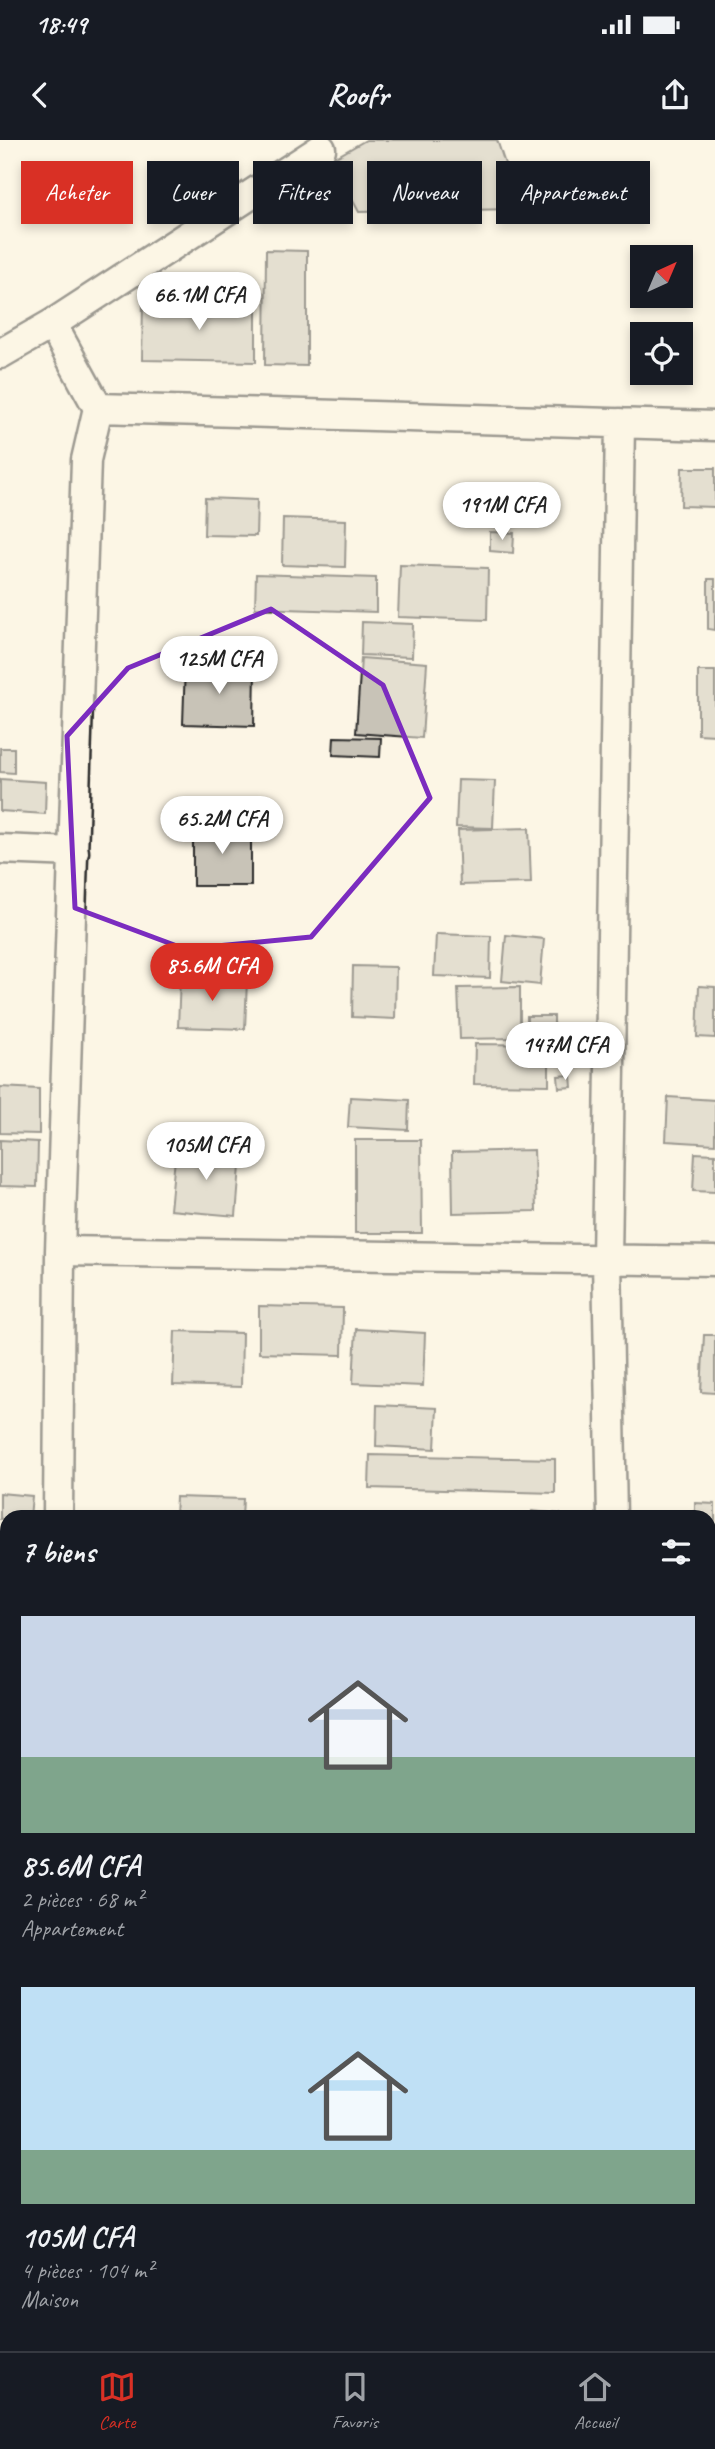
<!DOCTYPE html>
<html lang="fr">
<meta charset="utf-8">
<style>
:root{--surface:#171b24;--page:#242831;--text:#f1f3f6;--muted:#9ea1a6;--line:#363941;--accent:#d93025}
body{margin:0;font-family:Caveat,sans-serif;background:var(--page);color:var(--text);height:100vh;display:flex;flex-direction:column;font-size:26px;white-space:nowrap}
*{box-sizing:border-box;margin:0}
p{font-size:23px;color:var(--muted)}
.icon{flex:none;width:38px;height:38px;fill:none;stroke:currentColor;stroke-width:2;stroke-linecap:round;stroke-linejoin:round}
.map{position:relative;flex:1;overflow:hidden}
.sheet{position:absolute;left:0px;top:1370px;width:716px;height:842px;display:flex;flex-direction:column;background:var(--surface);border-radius:21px 21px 0 0;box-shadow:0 4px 10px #0003}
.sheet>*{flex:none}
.top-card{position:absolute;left:21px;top:21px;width:674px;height:63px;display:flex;gap:14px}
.needle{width:46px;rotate:44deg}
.fabs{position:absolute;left:630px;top:105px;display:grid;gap:14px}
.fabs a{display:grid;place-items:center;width:63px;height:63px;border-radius:0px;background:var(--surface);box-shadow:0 4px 10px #0003;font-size:35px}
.price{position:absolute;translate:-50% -60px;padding:0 16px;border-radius:24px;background:#fff;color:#222;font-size:23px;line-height:46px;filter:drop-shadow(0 2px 4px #0008)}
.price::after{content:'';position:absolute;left:50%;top:42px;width:21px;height:16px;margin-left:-10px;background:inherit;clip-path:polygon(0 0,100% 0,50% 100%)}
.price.selected{background:var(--accent);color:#fff}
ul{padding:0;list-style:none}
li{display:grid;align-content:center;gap:14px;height:371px;padding:0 21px}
li span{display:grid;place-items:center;height:217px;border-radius:0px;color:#555}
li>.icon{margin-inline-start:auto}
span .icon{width:126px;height:126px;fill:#fffc;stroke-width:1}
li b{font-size:30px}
h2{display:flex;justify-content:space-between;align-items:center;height:84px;padding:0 21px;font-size:30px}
.chip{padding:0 24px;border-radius:0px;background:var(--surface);box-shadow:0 4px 10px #0003;font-size:24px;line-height:63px}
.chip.selected{background:var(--accent);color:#fff}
.status{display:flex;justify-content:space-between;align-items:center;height:49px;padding:0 35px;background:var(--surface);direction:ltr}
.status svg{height:19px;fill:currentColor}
header{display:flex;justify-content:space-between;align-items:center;height:91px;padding:0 21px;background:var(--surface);font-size:32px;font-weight:600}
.tab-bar{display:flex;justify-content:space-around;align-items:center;height:98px;border-top:2px solid var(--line);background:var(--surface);font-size:19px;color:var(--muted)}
.tab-bar a{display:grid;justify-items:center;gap:4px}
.tab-bar .selected{color:var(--accent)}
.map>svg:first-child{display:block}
.pitch{fill:#ded8ca;stroke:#84827a;stroke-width:2}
.building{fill:#c8c3b7;stroke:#2b2b2b;stroke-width:2}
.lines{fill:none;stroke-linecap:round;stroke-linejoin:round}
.street-casing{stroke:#2b2b2b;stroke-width:33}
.street{stroke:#fcf5e5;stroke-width:28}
.marked{fill:none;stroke:#7b2cbf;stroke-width:5;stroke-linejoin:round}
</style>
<div class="status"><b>18:49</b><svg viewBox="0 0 49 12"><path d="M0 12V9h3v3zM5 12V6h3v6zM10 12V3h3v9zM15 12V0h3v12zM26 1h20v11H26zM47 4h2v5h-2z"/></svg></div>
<header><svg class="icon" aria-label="back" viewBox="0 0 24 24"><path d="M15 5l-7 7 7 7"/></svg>Roofr<svg class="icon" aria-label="share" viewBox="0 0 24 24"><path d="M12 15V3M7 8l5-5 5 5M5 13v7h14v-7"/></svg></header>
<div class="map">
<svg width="715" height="2211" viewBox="0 0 715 2211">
<rect width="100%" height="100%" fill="#fcf5e5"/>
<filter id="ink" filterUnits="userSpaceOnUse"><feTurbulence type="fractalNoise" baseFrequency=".0143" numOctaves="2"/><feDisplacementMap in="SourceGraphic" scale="14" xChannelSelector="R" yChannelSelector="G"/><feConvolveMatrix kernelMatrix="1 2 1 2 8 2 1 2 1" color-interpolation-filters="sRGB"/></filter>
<g filter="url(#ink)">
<!-- pitch -->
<path class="pitch" d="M135,2205H600V2211H134Z"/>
<!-- building -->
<path class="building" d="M366,0H497L520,69L359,72L331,20Z
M266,110L307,111V226L265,225Z
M143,163L256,164V222L142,220Z
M682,328H715V367L681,366Z
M476,354L527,357L525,386L474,384Z
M205,358L257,360L256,396L204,395Z
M283,378L346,380L345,427L282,425Z
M490,392L514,393L513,413L490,411Z
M400,425L488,428L487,480L398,477Z
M256,434L376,438V472L255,468Z
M708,439H715V490L708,489Z
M362,482L413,484L412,517L361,515Z
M361,518L427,523L422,598L356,593Z
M185,525L255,528L254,586L183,584Z
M698,531H715V595L698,594Z
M334,597L381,598L380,617L333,615Z
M0,608H14V633L0,632Z
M0,639L46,642L45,674L0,671Z
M458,640L495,641L493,688L456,687Z
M193,685H251V746H193Z
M529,688L531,743L460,745L458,690Z
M436,794L491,796L490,838L434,836Z
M506,795L544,799L540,845L502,841Z
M353,826L396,827L395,879L352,877Z
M180,837L247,840L245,889L178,887Z
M699,846L715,847V898L697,897Z
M520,847V898L460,899L458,848Z
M527,876H554V897L527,898Z
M558,890L583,892L582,908L557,907Z
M475,904L549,905V945L474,944Z
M574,912L575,922L560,923L559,914Z
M571,935L572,947L559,948L558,936Z
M0,947L39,949V994L0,993Z
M350,957L409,960L408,990L348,987Z
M668,957L715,960V1004L666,1001Z
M0,1000L38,1002L37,1047L0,1046Z
M355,1000H421L422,1093H355Z
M176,1008L241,1014L236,1076L170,1070Z
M534,1010L536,1071L453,1073L452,1012Z
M695,1013L715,1014V1052L693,1051Z
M259,1166L343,1168L342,1215L259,1213Z
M356,1189L425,1193L423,1246L353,1243Z
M175,1191L242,1193L241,1247L173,1245Z
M704,1195H715V1253L701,1252Z
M377,1265L437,1268L435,1309L376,1306Z
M370,1315L555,1319V1353L369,1348Z
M0,1353L32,1356L30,1377L0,1379Z
M176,1357L243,1359L242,1377H175Z
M695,1363L715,1364V1427L709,1426V1377H695Z
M532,1371L560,1374V1377H531Z
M709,1516H715V1583H709Z
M709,1691H715V1720H709Z"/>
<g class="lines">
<!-- street casing -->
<g class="street-casing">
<path id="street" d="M52,184L98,268
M0,214L52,184L321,9
M0,709L74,712
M60,1111L86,320L98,268L715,286
M58,1377L60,1111L715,1121
M612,1377L607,1120L620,283
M709,1840H715
M0,1841H7
M623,2205V2211
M53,2211V2205"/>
</g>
<!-- street -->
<use href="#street" class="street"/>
</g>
</g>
<!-- marked area -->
<path d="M0 0H715V2211H0ZM271,469L383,545L430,658L311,797L185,809L75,768L67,596L128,528Z" fill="#fcf5e5" fill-opacity=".55" fill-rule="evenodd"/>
<path class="marked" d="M271,469L383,545L430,658L311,797L185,809L75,768L67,596L128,528Z"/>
</svg>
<div class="fabs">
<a><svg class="needle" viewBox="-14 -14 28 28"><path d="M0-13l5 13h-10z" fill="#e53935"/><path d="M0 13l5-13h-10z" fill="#9ea1a6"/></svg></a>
<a><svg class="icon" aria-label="locate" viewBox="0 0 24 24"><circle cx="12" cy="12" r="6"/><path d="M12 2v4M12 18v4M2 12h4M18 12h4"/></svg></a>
</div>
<b class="price" style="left:199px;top:192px">66.1M CFA</b>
<b class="price" style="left:502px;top:402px">191M CFA</b>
<b class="price" style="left:219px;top:556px">125M CFA</b>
<b class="price" style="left:222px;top:716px">65.2M CFA</b>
<b class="price selected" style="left:212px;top:863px">85.6M CFA</b>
<b class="price" style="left:565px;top:942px">147M CFA</b>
<b class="price" style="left:206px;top:1042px">105M CFA</b>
<div class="top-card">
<a class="chip selected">Acheter</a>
<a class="chip">Louer</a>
<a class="chip">Filtres</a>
<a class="chip">Nouveau</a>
<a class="chip">Appartement</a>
</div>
<section class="sheet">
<h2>7 biens<svg class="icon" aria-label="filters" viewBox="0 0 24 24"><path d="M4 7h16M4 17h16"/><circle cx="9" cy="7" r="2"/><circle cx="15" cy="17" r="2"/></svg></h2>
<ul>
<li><span style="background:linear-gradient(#c9d6e8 65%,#7fa58c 0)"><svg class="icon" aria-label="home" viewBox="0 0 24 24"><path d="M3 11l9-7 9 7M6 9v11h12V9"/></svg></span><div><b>85.6M CFA</b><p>2 pièces · 68 m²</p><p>Appartement</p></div></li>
<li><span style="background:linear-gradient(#bfe0f5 75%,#7fa58c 0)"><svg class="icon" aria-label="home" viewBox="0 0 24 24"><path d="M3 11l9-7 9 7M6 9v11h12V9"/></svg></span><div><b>105M CFA</b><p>4 pièces · 104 m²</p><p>Maison</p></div></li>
</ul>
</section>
</div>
<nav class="tab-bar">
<a class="selected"><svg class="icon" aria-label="map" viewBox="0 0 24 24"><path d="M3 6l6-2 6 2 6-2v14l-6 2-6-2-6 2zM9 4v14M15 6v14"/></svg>Carte</a>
<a><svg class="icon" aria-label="saved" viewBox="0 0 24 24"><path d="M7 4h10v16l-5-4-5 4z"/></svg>Favoris</a>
<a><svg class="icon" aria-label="home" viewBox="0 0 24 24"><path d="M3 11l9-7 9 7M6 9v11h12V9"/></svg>Accueil</a>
</nav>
